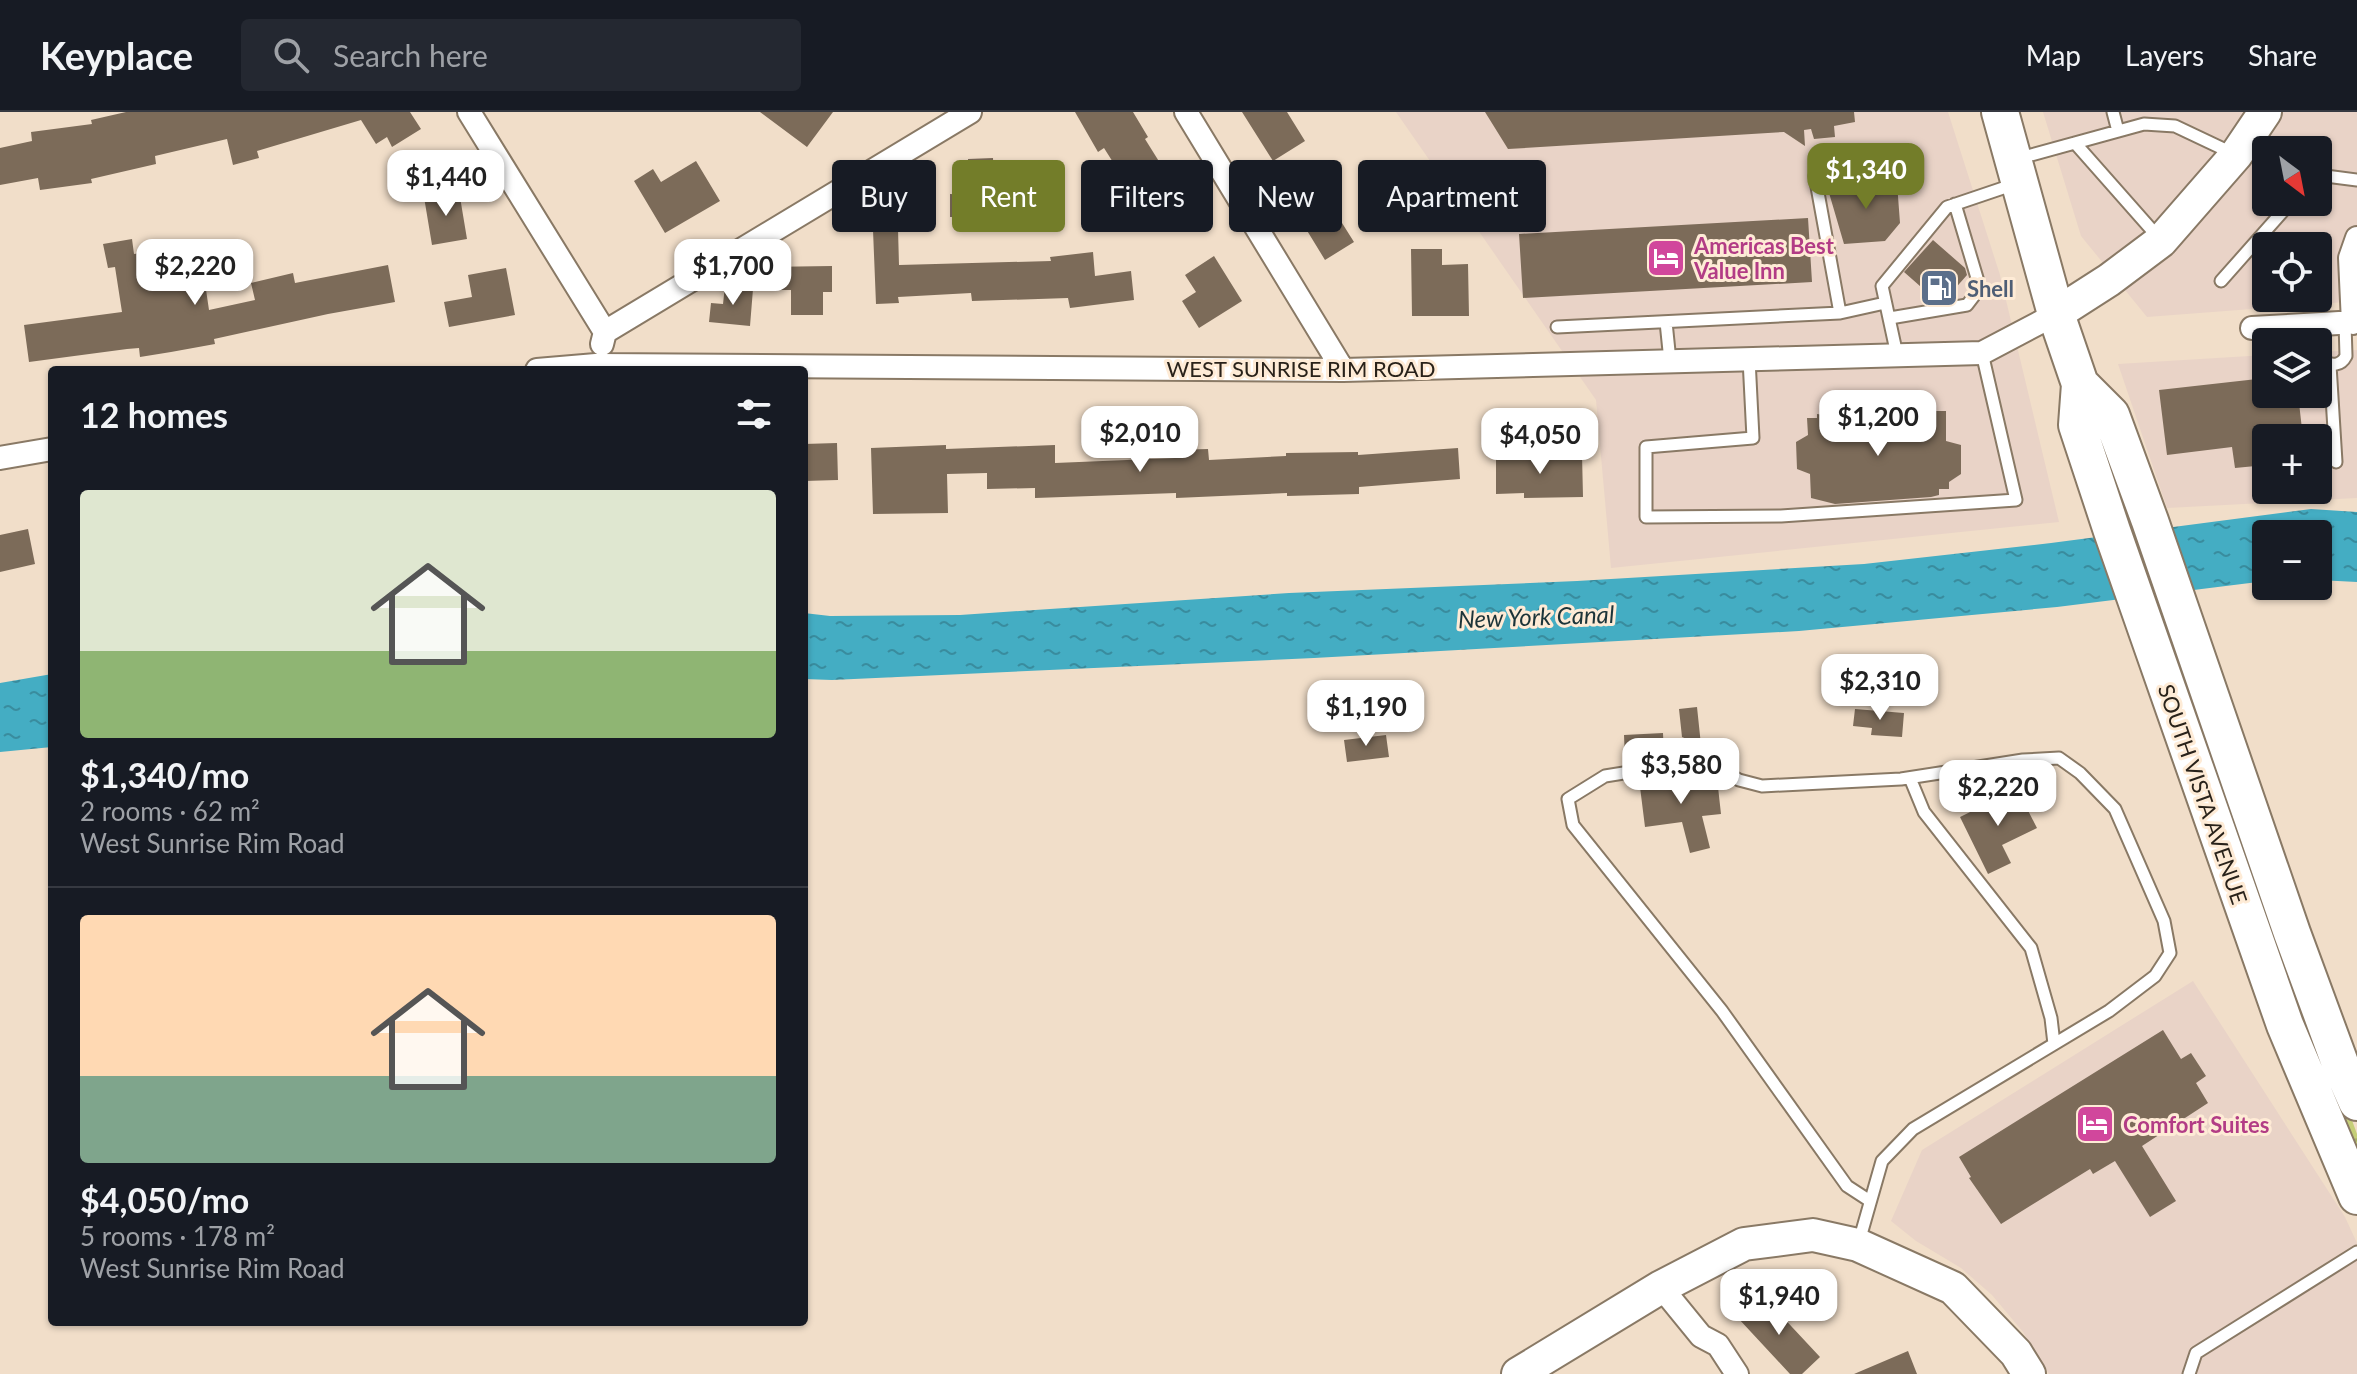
<!DOCTYPE html>
<meta charset="utf-8">
<style>
:root{--surface:#171b24;--page:#242831;--text:#f1f3f6;--muted:#9ea1a6;--line:#363941;--accent:#737d29}
body{margin:0;font-family:Lato,sans-serif;background:var(--page);color:var(--text);height:100vh;display:flex;flex-direction:column;font-size:30px;white-space:nowrap}
*{box-sizing:border-box;margin:0}
p{font-size:26px;color:var(--muted)}
.icon{flex:none;width:44px;height:44px;fill:none;stroke:currentColor;stroke-width:2;stroke-linecap:round;stroke-linejoin:round}
.map{position:relative;flex:1;overflow:hidden}
.details{position:absolute;left:48px;top:254px;width:760px;height:960px;display:flex;flex-direction:column;background:var(--surface);border-radius:8px;box-shadow:0 2px 6px #0004}
.details>*{flex:none}
.guide{position:absolute;left:832px;top:48px;width:760px;height:72px;display:flex;gap:16px}
.needle{width:52px;rotate:148deg}
.fabs{position:absolute;left:2252px;top:24px;display:grid;gap:16px}
.fabs a{display:grid;place-items:center;width:80px;height:80px;border-radius:8px;background:var(--surface);box-shadow:0 2px 6px #0004;font-size:40px}
.price{position:absolute;translate:-50% -68px;padding:0 18px;border-radius:16px;background:#fff;color:#222;font-size:26px;line-height:52px;filter:drop-shadow(0 2px 4px #0008)}
.price::after{content:'';position:absolute;left:50%;top:48px;width:24px;height:18px;margin-left:-12px;background:inherit;clip-path:polygon(0 0,100% 0,50% 100%)}
.price.current{background:var(--accent);color:#fff}
ul{padding:0;list-style:none}
li{display:grid;align-content:center;gap:16px;height:424px;padding:0 32px}
li+li{border-top:2px solid var(--line)}
li span{display:grid;place-items:center;height:248px;border-radius:8px;color:#555}
li>.icon{margin-inline-start:auto}
span .icon{width:144px;height:144px;fill:#fffc;stroke-width:1}
li b{font-size:34px}
h2{display:flex;justify-content:space-between;align-items:center;height:96px;padding:0 32px;font-size:34px}
.tag{padding:0 28px;border-radius:8px;background:var(--surface);box-shadow:0 2px 6px #0004;font-size:28px;line-height:72px}
.tag.current{background:var(--accent);color:#fff}
header{display:flex;align-items:center;gap:48px;box-sizing:border-box;height:112px;padding:0 40px;background:var(--surface);border-bottom:2px solid var(--line)}
header strong{font-size:38px}
nav{display:flex;gap:44px;margin-inline-start:auto;font-size:28px}
.search{width:560px;height:72px;background:var(--page);display:flex;align-items:center;gap:20px;box-sizing:border-box;padding:0 28px;border-radius:8px;color:var(--muted);font-size:30px}
.map>svg:first-child{display:block}
.commercial{fill:#e9d3c7;fill-rule:evenodd}
.grass{fill:url(#grass-dots)}
.water{fill:url(#water-ripples)}
.building{fill:#7c6b59}
.lines{fill:none;stroke-linecap:round;stroke-linejoin:round}
.lane-casing{stroke:#897965;stroke-width:15}
.street-casing{stroke:#897965;stroke-width:26}
.secondary-casing{stroke:#897965;stroke-width:36}
.primary-casing{stroke:#897965;stroke-width:40}
.lane{stroke:#fff;stroke-width:11}
.street{stroke:#fff;stroke-width:22}
.secondary{stroke:#fff;stroke-width:32}
.primary{stroke:#fff;stroke-width:36}
.labels{text-anchor:middle;dominant-baseline:central;stroke-width:6;stroke-linejoin:round;paint-order:stroke}
.hotel-label{font-size:22px;font-weight:bold;fill:#b23c85;stroke:#feebd6;text-anchor:start}
.service-label{font-size:22px;font-weight:bold;fill:#4e5e75;stroke:#feebd6;text-anchor:start}
.street-label{font-size:22px;fill:#29221a;stroke:#feebd6}
.water-label{font-size:24px;font-style:italic;fill:#1c3439;stroke:#feebd6}
</style>
<header>
<strong>Keyplace</strong>
<div class="search"><svg class="icon" aria-label="search" viewBox="0 0 24 24"><circle cx="10" cy="10" r="6"/><path d="M15 15l6 6"/></svg>Search here</div>
<nav><a>Map</a><a>Layers</a><a>Share</a></nav>
</header>
<div class="map">
<svg width="2357" height="1262" viewBox="0 0 2357 1262">
<defs>
<pattern id="grass-dots" width="8" height="8" patternUnits="userSpaceOnUse" patternTransform="scale(2)"><rect width="8" height="8" fill="#c5ce78"/><path d="M2 2h.1M6 6h.1" fill="none" stroke="#a9b167" stroke-width="1.8" stroke-linecap="round"/></pattern>
<pattern id="water-ripples" width="26" height="14" patternUnits="userSpaceOnUse" patternTransform="scale(2)"><rect width="26" height="14" fill="#44adc3"/><path d="M2 4q2-2 4 0t4 0M15 11q2-2 4 0t4 0" fill="none" stroke="#398c9e"/></pattern>
</defs>
<rect width="100%" height="100%" fill="#f1dec9"/>
<!-- commercial -->
<path class="commercial" d="M1396,0H1948L2000,163L2059,410L1611,456L1596,288Z
M2043,0H2357V189L2147,205L2081,124ZM2266,38H2318V90H2266ZM2266,134H2318V186H2266Z
M2357,238V386L2167,396L2118,252L2266,243V282H2318V240ZM2266,326H2318V378H2266Z
M2193,869L2345,1105L2357,1131V1262H2049L2023,1220L1992,1183L1961,1156L1916,1129L1891,1109L1922,1038Z"/>
<!-- grass -->
<path class="grass" d="M2176,526L2357,1022V1051L2312,946L2165,529Z"/>
<!-- water -->
<path class="water" d="M2311,397L2357,400V470L2318,468V422H2266V469L2057,495L1799,519L1314,546L832,568L804,567V501L830,504L960,503L1289,481L1577,469L1864,452L2051,431Z
M52,562V635L0,640V571Z"/>
<!-- building -->
<path class="building" d="M126,0H410L421,17L392,35L387,25L376,32L361,8L257,39L259,46L233,53L227,27L155,44L156,52L91,67L92,71L40,78L38,66L0,73V36L32,29L31,20L92,12L91,8Z
M760,0H833L807,35Z
M1075,0H1133L1148,25L1145,27L1185,91L1152,112L1104,36L1098,40Z
M1242,0H1287L1305,29L1273,49Z
M1485,0H1854L1855,10L1834,14L1835,25L1814,27L1811,17L1804,18L1805,34L1784,20L1508,37Z
M993,46L994,72L1028,73L1027,107L950,105V82L969,83L968,47Z
M696,49L720,89L665,121L634,69L653,57L661,70Z
M1313,65L1354,130L1325,148L1303,112L1308,109L1289,80Z
M1897,71L1900,111L1885,129L1844,132L1827,74Z
M459,79L467,127L432,133L424,85Z
M1808,106L1812,170L1523,186L1519,122Z
M898,117L899,153L1051,149L1050,145L1093,140L1095,164L1131,159L1134,188L1070,196L1068,186L972,189L971,181L898,185L899,191L876,192L873,118Z
M132,127L134,142L185,135L191,173L205,171L209,198L255,188L251,171L293,161L295,171L388,153L395,190L328,202L214,227L215,232L171,240L140,245L139,236L127,237L29,250L24,213L122,200L115,155L108,156L103,132Z
M1933,128L1965,156L1967,163L1945,188L1937,189L1904,160Z
M1411,137H1442V153L1468,152L1469,204H1412Z
M1214,144L1242,189L1199,216L1182,189L1196,180L1185,163Z
M832,154V180H823V203H791V178H764V155Z
M506,156L515,203L449,215L444,190L472,185L468,163Z
M725,174L753,177L750,214L709,210L711,191L723,192Z
M2266,266V282H2298L2303,326H2266V353L2235,356L2232,335L2167,343L2159,278Z
M1934,295V299H1946V329L1961,333V362L1949,370V377H1939V383L1931,385L1835,392L1811,386L1810,362L1797,357L1796,330L1808,323L1807,306H1817V302L1854,307H1876L1898,305Z
M837,331L838,368L804,369V332Z
M946,333V337L1055,333V351L1175,346L1174,338L1208,337L1209,348L1286,344V341L1358,340V343L1458,336L1460,367L1359,375V382L1287,384V381L1176,386V381L1035,386V376L987,377V361L947,362L948,401L873,402L871,336Z
M1582,342L1583,385L1524,386V381L1496,382V344Z
M28,417L35,452L0,460V423Z
M1697,595L1701,633L1682,625L1679,597Z
M1855,597L1904,601L1902,625L1871,623L1872,616L1853,614Z
M1663,621L1664,646L1637,650L1636,647L1625,648L1624,623Z
M1386,623L1389,645L1347,650L1344,628Z
M1664,663L1665,673L1717,666L1721,702L1702,704L1710,736L1690,741L1682,710L1645,715L1639,667Z
M2017,677L2037,716L2002,733L2011,751L1988,762L1960,705Z
M2163,918L2181,947L2191,941L2206,964L2196,971L2208,991L2142,1034L2176,1089L2150,1105L2115,1049L2093,1062L2090,1057L2001,1112L1969,1066L1971,1065L1959,1045Z
M1762,1183L1820,1245L1802,1262H1790L1738,1206Z
M1908,1239L1917,1262H1854Z"/>
<g class="lines">
<!-- lane casing -->
<g class="lane-casing">
<path id="lane" d="M2113,0L2118,19
M2075,31L2158,125
M2020,46L2144,12L2175,14L2232,41
M2318,63L2357,68
M2221,169L2291,90
M1840,201L1885,191
M1890,206L1967,193L1980,176L1955,92
M1666,210L1670,249
M2319,212L2323,249C2332,254 2341,254 2346,244L2345,211
M1557,215L1840,201L1815,64
M1897,243L1882,174L1947,95L2015,72
M1749,247L1753,326L1646,335V405L1781,404L2016,388L1982,241
M2330,253L2336,350
M1910,666L1924,700L2031,836L2051,906L2054,932
M1858,1133L1882,1049L1913,1017L2109,899L2155,864L2170,841L2164,809L2115,697L2080,661L2059,646L2023,648L1901,667L1762,674L1739,668L1704,648L1605,664L1568,687L1573,713L1722,899L1847,1074L1870,1089
M2189,1262L2196,1241L2357,1140"/>
</g>
<!-- street casing -->
<g class="street-casing">
<path id="street" d="M469,0L605,220L602,232
M1186,0L1343,258
M2353,211L2350,146L2357,126
M2252,216L2357,210
M605,220L970,0
M537,258L596,253L1343,258L1982,241L2056,202
M0,346L52,337
M1661,1175L1701,1224L1718,1233L1737,1262"/>
</g>
<!-- secondary casing -->
<g class="secondary-casing">
<path id="secondary" d="M2056,202L2109,168L2161,129L2236,43L2265,0
M1518,1262L1661,1175L1744,1132L1813,1123L1858,1133L1953,1176L2016,1241L2029,1262"/>
</g>
<!-- primary casing -->
<g class="primary-casing">
<path id="primary" d="M2000,0L2056,202L2080,272L2077,313L2112,419L2285,913L2357,1084
M2080,272L2111,303L2150,409L2292,821L2341,954L2357,990"/>
</g>
<!-- lane -->
<use href="#lane" class="lane"/>
<!-- street -->
<use href="#street" class="street"/>
<!-- secondary -->
<use href="#secondary" class="secondary"/>
<!-- primary -->
<use href="#primary" class="primary"/>
</g>
<!-- icons -->
<defs>
<g id="hotel-square" transform="scale(2)"><rect x="-9" y="-9" width="18" height="18" rx="4" fill="#d1479c" stroke="#feebd6"/><path d="M-6-4.5h1.5V1H6V5H4.5V3h-9V5H-6ZM-4 0a1.8 1.8 0 1 1 3.6 0ZM.5 0V-2.5h3Q6-2.5 6 0Z" fill="#fff"/></g>
<g id="fuel-square" transform="scale(2)"><rect x="-9" y="-9" width="18" height="18" rx="4" fill="#5c6f8a" stroke="#feebd6"/><path d="M-5.5-6h7V0h2V4h1.3V-2.5L3-4.5l.8-.8L6-3V5H2.5V1h-1V6h-7ZM-4.2-4.7v3.2H.2V-4.7Z" fill="#fff"/></g>
</defs>
<g fill-rule="evenodd">
<use href="#hotel-square" x="1666" y="146"/>
<use href="#fuel-square" x="1939" y="176"/>
<use href="#hotel-square" x="2095" y="1012"/>
</g>
<g class="labels">
<!-- hotel labels -->
<g class="hotel-label">
<text x="1694" y="133">Americas Best<tspan x="1694" dy="25">Value Inn</tspan></text>
<text x="2123" y="1012">Comfort Suites</text>
</g>
<!-- service labels -->
<g class="service-label">
<text x="1967" y="176">Shell</text>
</g>
<!-- street labels -->
<g class="street-label">
<text x="1301" y="256">WEST SUNRISE RIM ROAD</text>
<text transform="translate(2203 682) rotate(71)">SOUTH VISTA AVENUE</text>
</g>
<!-- water labels -->
<g class="water-label">
<text transform="translate(1536 504) rotate(-2)">New York Canal</text>
</g>
</g>
</svg>
<div class="fabs">
<a><svg class="needle" viewBox="-14 -14 28 28"><path d="M0-13l5 13h-10z" fill="#e53935"/><path d="M0 13l5-13h-10z" fill="#9ea1a6"/></svg></a>
<a><svg class="icon" aria-label="locate" viewBox="0 0 24 24"><circle cx="12" cy="12" r="6"/><path d="M12 2v4M12 18v4M2 12h4M18 12h4"/></svg></a>
<a><svg class="icon" aria-label="layers" viewBox="0 0 24 24"><path d="M12 4l9 5-9 5-9-5zM3 14l9 5 9-5"/></svg></a>
<a>+</a>
<a>−</a>
</div>
<b class="price current" style="left:1866px;top:99px">$1,340</b>
<b class="price" style="left:446px;top:106px">$1,440</b>
<b class="price" style="left:195px;top:195px">$2,220</b>
<b class="price" style="left:733px;top:195px">$1,700</b>
<b class="price" style="left:1878px;top:346px">$1,200</b>
<b class="price" style="left:1140px;top:362px">$2,010</b>
<b class="price" style="left:1540px;top:364px">$4,050</b>
<b class="price" style="left:1880px;top:610px">$2,310</b>
<b class="price" style="left:1366px;top:636px">$1,190</b>
<b class="price" style="left:1681px;top:694px">$3,580</b>
<b class="price" style="left:1998px;top:716px">$2,220</b>
<b class="price" style="left:1779px;top:1225px">$1,940</b>
<div class="guide">
<a class="tag">Buy</a>
<a class="tag current">Rent</a>
<a class="tag">Filters</a>
<a class="tag">New</a>
<a class="tag">Apartment</a>
</div>
<section class="details">
<h2>12 homes<svg class="icon" aria-label="filters" viewBox="0 0 24 24"><path d="M4 7h16M4 17h16"/><circle cx="9" cy="7" r="2"/><circle cx="15" cy="17" r="2"/></svg></h2>
<ul>
<li><span style="background:linear-gradient(#dfe7d0 65%,#8fb573 0)"><svg class="icon" aria-label="home" viewBox="0 0 24 24"><path d="M3 11l9-7 9 7M6 9v11h12V9"/></svg></span><div><b>$1,340/mo</b><p>2 rooms · 62 m²</p><p>West Sunrise Rim Road</p></div></li>
<li><span style="background:linear-gradient(#ffd9b3 65%,#7fa58c 0)"><svg class="icon" aria-label="home" viewBox="0 0 24 24"><path d="M3 11l9-7 9 7M6 9v11h12V9"/></svg></span><div><b>$4,050/mo</b><p>5 rooms · 178 m²</p><p>West Sunrise Rim Road</p></div></li>
</ul>
</section>
</div>
